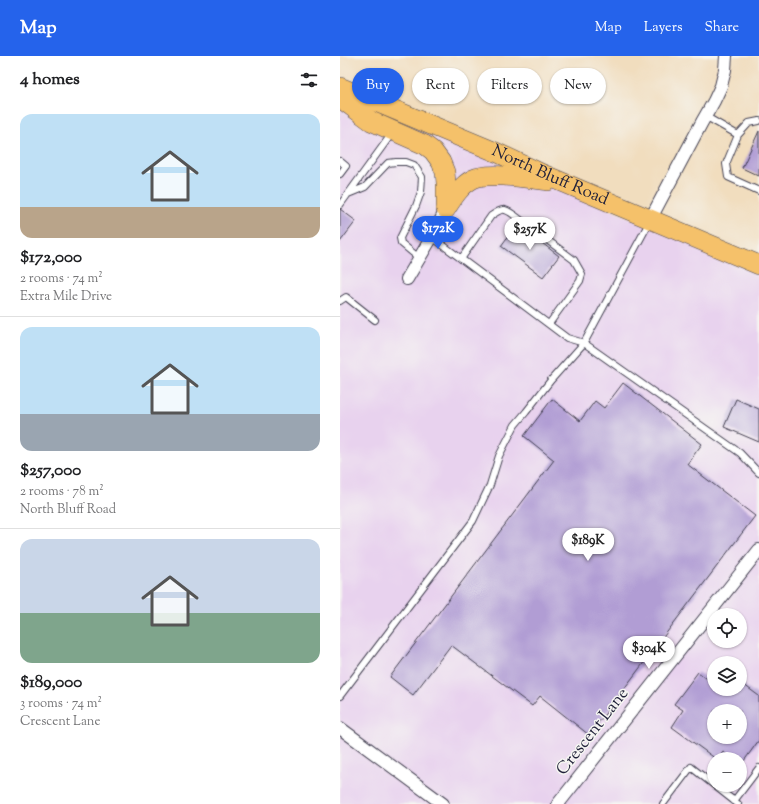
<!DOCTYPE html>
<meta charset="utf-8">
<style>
:root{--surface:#fff;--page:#f2f2f2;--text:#202124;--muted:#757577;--line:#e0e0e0;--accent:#2563eb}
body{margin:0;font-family:"Sorts Mill Goudy",serif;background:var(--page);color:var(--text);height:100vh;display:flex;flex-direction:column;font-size:15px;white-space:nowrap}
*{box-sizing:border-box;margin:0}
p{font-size:13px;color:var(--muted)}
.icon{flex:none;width:22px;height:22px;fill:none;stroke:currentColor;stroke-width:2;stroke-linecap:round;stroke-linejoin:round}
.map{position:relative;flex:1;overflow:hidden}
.panel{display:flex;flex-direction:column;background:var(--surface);width:340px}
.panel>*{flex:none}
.guide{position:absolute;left:12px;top:12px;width:347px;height:36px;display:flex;gap:8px}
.buttons{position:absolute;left:367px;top:552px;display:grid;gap:8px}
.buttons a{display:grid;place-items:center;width:40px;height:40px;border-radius:50%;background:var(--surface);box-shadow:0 1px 3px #0004;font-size:20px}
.price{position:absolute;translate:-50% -34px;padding:0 9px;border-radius:14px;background:#fff;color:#222;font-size:13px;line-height:26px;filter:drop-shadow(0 1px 2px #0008)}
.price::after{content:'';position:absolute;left:50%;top:24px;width:12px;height:9px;margin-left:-6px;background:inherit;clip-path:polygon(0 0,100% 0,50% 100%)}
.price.current{background:var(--accent);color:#fff}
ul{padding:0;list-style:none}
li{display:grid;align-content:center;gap:8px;height:212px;padding:0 20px}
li+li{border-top:1px solid var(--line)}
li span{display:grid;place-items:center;height:124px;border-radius:12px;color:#555}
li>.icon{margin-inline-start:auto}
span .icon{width:72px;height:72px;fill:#fffc;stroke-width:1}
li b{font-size:17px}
h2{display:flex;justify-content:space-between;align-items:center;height:48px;padding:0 20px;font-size:17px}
.pill{padding:0 14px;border-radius:18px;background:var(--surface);box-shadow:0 1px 3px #0004;font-size:14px;line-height:36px}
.pill.current{background:var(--accent);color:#fff}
header{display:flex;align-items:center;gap:24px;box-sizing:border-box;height:56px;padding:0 20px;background:var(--accent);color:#fff}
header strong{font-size:19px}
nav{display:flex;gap:22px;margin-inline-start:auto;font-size:14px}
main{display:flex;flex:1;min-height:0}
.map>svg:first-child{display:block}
.built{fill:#e8d2ee;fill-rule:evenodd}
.building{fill:#b19dd4;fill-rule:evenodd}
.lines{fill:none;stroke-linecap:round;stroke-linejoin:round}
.service-casing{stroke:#413e4f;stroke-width:8}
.minor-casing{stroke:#413e4f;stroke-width:14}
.primary-casing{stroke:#413e4f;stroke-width:20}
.service{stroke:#fff;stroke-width:6}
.minor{stroke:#fff;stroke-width:12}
.primary{stroke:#f5c16b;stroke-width:19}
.labels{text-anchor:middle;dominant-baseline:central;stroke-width:3;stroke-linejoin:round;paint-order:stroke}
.street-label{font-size:17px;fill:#22223b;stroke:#f6f6f2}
</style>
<header>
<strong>Map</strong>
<nav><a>Map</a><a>Layers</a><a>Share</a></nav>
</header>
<main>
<section class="panel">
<h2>4 homes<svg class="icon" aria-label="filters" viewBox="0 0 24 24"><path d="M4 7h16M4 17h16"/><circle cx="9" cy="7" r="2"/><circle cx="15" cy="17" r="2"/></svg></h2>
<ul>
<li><span style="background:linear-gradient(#bfe0f5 75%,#b9a48a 0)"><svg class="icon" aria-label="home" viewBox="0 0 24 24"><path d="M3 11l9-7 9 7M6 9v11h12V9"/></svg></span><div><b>$172,000</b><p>2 rooms · 74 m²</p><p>Extra Mile Drive</p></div></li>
<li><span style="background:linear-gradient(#bfe0f5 70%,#9aa5b1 0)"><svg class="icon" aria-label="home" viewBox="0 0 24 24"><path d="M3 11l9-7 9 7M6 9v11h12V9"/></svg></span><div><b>$257,000</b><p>2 rooms · 78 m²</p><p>North Bluff Road</p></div></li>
<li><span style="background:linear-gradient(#c9d6e8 60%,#7fa58c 0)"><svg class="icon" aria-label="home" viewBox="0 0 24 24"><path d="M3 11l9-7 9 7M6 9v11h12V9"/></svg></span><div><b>$189,000</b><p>3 rooms · 74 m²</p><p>Crescent Lane</p></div></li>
</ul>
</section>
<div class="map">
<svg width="419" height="748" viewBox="0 0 419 748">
<rect width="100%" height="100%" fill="#f6f6f2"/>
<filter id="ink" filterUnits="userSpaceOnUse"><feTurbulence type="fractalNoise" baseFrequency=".025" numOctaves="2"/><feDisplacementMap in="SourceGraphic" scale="8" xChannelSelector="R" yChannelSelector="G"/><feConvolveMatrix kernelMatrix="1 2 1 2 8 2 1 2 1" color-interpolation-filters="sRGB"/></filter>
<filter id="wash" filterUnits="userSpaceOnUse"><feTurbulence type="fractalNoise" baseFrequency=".012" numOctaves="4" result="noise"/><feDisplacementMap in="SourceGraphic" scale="16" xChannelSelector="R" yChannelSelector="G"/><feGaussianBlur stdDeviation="0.9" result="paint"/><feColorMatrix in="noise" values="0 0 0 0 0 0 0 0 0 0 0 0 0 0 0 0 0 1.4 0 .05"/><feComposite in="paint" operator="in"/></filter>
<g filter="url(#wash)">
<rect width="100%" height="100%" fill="#f1ddbe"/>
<!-- built -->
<path class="built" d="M0,42L419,215V748H0ZM374,559H400V585H374ZM374,607H400V633H374ZM374,655H400V681H374ZM374,703H400V729H374Z"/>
<g id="blocks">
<!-- building -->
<path class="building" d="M419,75V120L402,112Z
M0,153L16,165L0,186Z
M177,168L219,200L203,221L161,190Z
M283,327L362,388L347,408L415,460L249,679L200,640L192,650L111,589L73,639L50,621L214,404L184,380L212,343L240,365L255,345L264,352Z
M396,343L419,353V386L384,371Z
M358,616L374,628V633H400V626L419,640V684L401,709L400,708V703H393L383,696L378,703H376L332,671L343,654L334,648ZM374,655H400V681H374Z"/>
</g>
</g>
<g filter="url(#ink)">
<use href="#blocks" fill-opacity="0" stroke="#413e4f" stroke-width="1"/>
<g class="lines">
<!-- service casing -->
<g class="service-casing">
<path id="service" d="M365,60L398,79L386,108L388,121L419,135
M398,79L409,67L419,65
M0,105L6,110L0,118
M8,138L25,131L48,107L56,106H66L74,109L82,121L81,136L76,150L60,182L61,187L79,202
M0,149L53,76
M92,181L227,282L244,287L400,397L419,417
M121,203L151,160C162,152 164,152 174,159L234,204L242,218L240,225L209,268
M0,245L6,241L35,264
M0,640L133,465L150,429L159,400L175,369L186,356L211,324L244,287L310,165
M394,745L419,712
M323,748L351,711L398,748"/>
</g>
<!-- minor casing -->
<g class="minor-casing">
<path id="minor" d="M311,162L362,66L374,45L381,30L385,14L386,0
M67,223L96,174L106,153
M0,672L103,748
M218,748L419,494"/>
</g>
<!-- primary casing -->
<g class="primary-casing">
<g id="primary">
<path id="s1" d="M0,31L158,97L203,118L419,209"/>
<path d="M0,42L31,65L85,89L93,95L101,106L105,116L106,127V153"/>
<path d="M106,153C113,142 121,129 133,123C149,115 190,123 208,125"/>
</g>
</g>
<!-- service -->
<use href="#service" class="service"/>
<!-- minor -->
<use href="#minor" class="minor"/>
<!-- primary -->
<use href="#primary" class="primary"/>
</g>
</g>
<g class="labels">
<!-- street labels -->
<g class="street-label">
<text stroke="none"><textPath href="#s1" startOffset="228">North Bluff Road</textPath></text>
<text transform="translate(253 676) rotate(-52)">Crescent Lane</text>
</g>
</g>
</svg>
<div class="buttons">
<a><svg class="icon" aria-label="locate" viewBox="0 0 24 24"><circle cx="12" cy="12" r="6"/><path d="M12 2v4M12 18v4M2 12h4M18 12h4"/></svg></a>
<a><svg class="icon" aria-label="layers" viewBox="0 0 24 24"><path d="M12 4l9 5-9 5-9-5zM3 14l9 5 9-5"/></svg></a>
<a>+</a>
<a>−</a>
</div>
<b class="price current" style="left:98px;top:194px">$172K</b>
<b class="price" style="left:190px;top:195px">$257K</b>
<b class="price" style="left:248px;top:506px">$189K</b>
<b class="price" style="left:309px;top:614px">$304K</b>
<div class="guide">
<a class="pill current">Buy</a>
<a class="pill">Rent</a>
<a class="pill">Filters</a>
<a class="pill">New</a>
</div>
</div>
</main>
